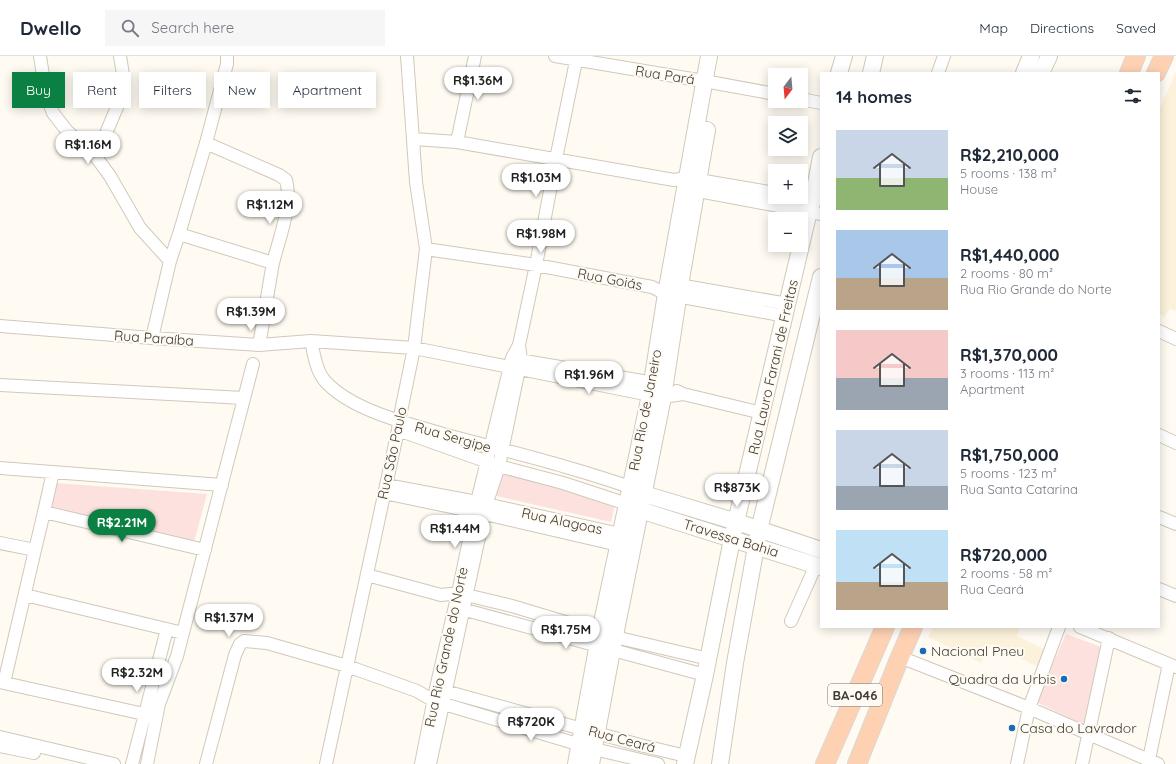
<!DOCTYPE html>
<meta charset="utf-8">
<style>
:root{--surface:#fff;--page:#f6f6f7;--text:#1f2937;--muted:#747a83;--line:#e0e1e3;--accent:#0b8043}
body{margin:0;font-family:Quicksand,sans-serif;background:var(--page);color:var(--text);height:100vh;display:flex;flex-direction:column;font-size:15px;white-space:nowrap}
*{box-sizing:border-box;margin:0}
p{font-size:13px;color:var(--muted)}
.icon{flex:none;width:22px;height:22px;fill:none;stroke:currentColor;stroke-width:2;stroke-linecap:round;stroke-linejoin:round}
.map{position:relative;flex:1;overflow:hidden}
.details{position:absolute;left:820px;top:16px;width:340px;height:556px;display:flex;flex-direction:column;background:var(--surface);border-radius:0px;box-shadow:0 2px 10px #0003}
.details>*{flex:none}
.guide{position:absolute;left:12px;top:16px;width:380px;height:36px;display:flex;gap:8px}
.needle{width:26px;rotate:196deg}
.controls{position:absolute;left:768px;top:12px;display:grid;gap:8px}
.controls a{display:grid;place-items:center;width:40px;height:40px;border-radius:0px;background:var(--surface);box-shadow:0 2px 10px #0003;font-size:20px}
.price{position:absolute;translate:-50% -34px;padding:0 9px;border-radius:14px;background:#fff;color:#222;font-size:13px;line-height:26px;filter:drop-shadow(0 1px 2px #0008)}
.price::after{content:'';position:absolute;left:50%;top:24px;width:12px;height:9px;margin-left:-6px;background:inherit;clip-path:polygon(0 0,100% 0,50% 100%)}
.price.on{background:var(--accent);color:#fff}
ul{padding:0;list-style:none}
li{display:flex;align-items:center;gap:12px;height:100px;padding:0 16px}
li span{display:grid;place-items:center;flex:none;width:112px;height:80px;border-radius:0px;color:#555}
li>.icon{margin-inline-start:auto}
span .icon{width:48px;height:48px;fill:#fffc;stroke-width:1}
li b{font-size:17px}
h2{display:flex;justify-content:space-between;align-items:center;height:48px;padding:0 16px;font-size:17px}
.pill{padding:0 14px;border-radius:0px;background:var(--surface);box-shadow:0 2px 10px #0003;font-size:14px;line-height:36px}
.pill.on{background:var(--accent);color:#fff}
header{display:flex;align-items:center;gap:24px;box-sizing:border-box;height:56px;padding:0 20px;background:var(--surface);border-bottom:1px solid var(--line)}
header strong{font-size:19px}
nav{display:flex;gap:22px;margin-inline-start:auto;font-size:14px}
.search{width:280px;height:36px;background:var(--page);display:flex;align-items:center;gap:10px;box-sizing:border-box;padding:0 14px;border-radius:0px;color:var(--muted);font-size:15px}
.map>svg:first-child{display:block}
.built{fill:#fcf2dc}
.green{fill:#fde1df}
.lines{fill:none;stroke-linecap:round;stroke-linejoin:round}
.street-casing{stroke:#d0c9bb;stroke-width:14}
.secondary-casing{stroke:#d0c9bb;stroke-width:18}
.primary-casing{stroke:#d8d8d7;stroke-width:20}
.street{stroke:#fff;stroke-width:12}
.secondary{stroke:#fff;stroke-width:16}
.primary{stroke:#ffd1b3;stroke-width:18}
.poi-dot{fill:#196bb9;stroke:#fffbf2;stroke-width:1.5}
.labels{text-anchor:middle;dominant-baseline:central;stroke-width:4;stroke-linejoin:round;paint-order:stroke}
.shield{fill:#fffbf2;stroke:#78756e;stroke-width:1}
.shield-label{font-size:13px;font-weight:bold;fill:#3e3b35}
.street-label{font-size:14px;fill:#3e3b35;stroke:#fffbf2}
.poi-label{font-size:14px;fill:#3e3b35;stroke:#fffbf2;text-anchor:start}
</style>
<header>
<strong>Dwello</strong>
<div class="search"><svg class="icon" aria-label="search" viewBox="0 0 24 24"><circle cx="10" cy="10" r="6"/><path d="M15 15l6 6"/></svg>Search here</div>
<nav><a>Map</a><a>Directions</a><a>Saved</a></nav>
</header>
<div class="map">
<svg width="1176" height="708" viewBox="0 0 1176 708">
<rect width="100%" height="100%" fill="#fffbf2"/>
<!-- built -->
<path class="built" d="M1176,16V255L1170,253L1164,261L1159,258V54Z
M933,571H1019L1017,580L1046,594L1038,611L991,588L981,607L928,581Z"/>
<!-- green -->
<path class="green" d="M499,415L615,448L611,466L492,439Z
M56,427L207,438L194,486L52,451Z
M1066,578L1104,592L1085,669L1036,646Z"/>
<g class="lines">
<!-- street casing -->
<g class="street-casing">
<path id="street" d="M40,0L44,26L49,47L53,57L67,75L96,101L110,120L140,172L170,205
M555,0L704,25L775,38
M938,17L944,0
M801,43L821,47
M414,83L457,86L674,124L687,122L775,137
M457,86L475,0
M206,87L279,119L286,124C293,149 279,182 273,207C268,234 264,262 259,289
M96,101L120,44L123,33L124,25L120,0
M688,133L821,158
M798,141L821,144
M179,178L273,207
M426,193L536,209L652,231L666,238L785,260
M673,228L788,248
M0,270L152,282L259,289L311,285L414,292L650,339L663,341L683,338
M1159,275L1176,283
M152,282L170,205L179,178L206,87L227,8V0
M311,285C314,298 316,315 325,325C351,354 406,367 443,378C484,389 525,399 566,411C587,417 609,424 630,431
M513,303L660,328
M0,329L244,342
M677,335L683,338L762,357
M398,374L499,410L563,427L627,448
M1159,379L1176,387
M0,412L222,429
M386,429L477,446L629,480
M384,437L485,458L627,491
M44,456L205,494
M1159,461L1176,468
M0,487L35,494
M367,519L441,539L458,537L512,550L615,581L709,603
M1159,533L1176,540
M25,539L183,577
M458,552L705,619
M791,565L816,509
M1080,571L1176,611
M900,601L1029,652L1158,708
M0,626L144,658L156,661
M4,627L35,494L44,456L53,416
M441,634L640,689L686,700
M0,681L114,708
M0,690L34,697
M132,708L167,573
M147,708L159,648L177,600L253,308
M206,708L235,599L240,588L244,585L267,587L347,610L417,635L434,645L594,693L658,708
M326,708L398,374L399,365L414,292L426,193L416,126L407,0
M421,708L436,632L458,537L477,446L512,302L519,289L536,209L556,103L577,0
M430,708L486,449L499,410L519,313L521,304L519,289
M1017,708L1029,652L1059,571
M1082,708L1109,582
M1148,708L1169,608"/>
</g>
<!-- secondary casing -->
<g class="secondary-casing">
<path id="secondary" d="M839,17L844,0
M871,17L875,0
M1024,17L1031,0
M1041,17L1049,0
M634,433L644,438L737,466L821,494
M630,450L640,454L821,511
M576,708L600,576L650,339L666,238L709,0
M591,708L612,594L663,341L680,229L707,74
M685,708L705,619L732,483L809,155L813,143L821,101
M720,708L735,607L759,474L821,221"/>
</g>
<!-- primary casing -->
<g class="primary-casing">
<path id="primary" d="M1129,17L1136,0
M1156,17L1164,0
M825,708L885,571
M857,708L900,601L913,571"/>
</g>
<!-- street -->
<use href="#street" class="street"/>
<!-- secondary -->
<use href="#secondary" class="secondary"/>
<!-- primary -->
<use href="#primary" class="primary"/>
</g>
<!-- markers -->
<g class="poi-dot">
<circle cx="923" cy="595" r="4"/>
<circle cx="1064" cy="623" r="4"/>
<circle cx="1012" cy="672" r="4"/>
</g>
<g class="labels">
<!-- shield labels -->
<rect class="shield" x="828" y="628" width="54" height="22" rx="3"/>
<g class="shield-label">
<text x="855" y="639">BA-046</text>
</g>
<!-- street labels -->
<g class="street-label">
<text transform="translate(665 19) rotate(9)">Rua Pará</text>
<text transform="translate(610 223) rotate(11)">Rua Goiás</text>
<text transform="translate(154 282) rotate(4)">Rua Paraíba</text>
<text transform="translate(773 311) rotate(-77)">Rua Lauro Farani de Freitas</text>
<text transform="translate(645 354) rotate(-79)">Rua Rio de Janeiro</text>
<text transform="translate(453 381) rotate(16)">Rua Sergipe</text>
<text transform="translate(392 397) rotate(-78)">Rua São Paulo</text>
<text transform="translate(562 465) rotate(12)">Rua Alagoas</text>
<text transform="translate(731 482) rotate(17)">Travessa Bahia</text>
<text transform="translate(446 591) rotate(-78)">Rua Rio Grande do Norte</text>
<text transform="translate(622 683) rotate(15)">Rua Ceará</text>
</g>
<!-- poi labels -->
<g class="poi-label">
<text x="931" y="595">Nacional Pneu</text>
<text x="1056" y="623" text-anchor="end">Quadra da Urbis</text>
<text x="1020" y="672">Casa do Lavrador</text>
</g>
</g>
</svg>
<div class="controls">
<a><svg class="needle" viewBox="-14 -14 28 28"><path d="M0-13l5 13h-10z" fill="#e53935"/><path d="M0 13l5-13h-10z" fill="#747a83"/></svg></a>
<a><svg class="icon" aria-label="layers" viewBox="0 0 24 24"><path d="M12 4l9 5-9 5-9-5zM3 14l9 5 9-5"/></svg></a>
<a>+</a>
<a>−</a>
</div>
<b class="price" style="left:478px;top:45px">R$1.36M</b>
<b class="price" style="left:88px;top:109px">R$1.16M</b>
<b class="price" style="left:536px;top:142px">R$1.03M</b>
<b class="price" style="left:270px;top:169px">R$1.12M</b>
<b class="price" style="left:541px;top:198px">R$1.98M</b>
<b class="price" style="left:251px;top:276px">R$1.39M</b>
<b class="price" style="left:589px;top:339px">R$1.96M</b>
<b class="price" style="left:737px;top:452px">R$873K</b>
<b class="price on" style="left:122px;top:487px">R$2.21M</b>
<b class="price" style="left:455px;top:493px">R$1.44M</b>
<b class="price" style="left:229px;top:582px">R$1.37M</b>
<b class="price" style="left:566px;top:594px">R$1.75M</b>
<b class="price" style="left:137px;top:637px">R$2.32M</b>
<b class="price" style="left:531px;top:686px">R$720K</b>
<div class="guide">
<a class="pill on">Buy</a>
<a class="pill">Rent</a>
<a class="pill">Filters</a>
<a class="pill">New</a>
<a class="pill">Apartment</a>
</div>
<section class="details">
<h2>14 homes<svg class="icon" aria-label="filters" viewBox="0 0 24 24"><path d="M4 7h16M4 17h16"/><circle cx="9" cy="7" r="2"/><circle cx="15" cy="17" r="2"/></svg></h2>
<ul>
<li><span style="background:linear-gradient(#c9d6e8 60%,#8fb573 0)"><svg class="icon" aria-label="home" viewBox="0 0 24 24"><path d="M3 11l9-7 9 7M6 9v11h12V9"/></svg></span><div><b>R$2,210,000</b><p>5 rooms · 138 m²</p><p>House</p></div></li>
<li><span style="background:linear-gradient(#a9c7e8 60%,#b9a48a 0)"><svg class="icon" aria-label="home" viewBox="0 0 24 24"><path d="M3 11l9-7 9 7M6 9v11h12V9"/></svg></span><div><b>R$1,440,000</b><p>2 rooms · 80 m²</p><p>Rua Rio Grande do Norte</p></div></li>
<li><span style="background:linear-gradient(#f6c9c9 60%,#9aa5b1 0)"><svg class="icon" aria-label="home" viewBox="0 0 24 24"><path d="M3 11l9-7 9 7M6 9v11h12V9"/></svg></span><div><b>R$1,370,000</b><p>3 rooms · 113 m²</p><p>Apartment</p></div></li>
<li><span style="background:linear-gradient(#c9d6e8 70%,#9aa5b1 0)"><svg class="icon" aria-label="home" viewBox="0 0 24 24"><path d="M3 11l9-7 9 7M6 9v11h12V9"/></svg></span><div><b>R$1,750,000</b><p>5 rooms · 123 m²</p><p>Rua Santa Catarina</p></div></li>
<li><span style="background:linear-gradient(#bfe0f5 65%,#b9a48a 0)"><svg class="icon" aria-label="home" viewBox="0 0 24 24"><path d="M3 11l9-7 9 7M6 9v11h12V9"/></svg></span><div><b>R$720,000</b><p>2 rooms · 58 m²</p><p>Rua Ceará</p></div></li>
</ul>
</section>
</div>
